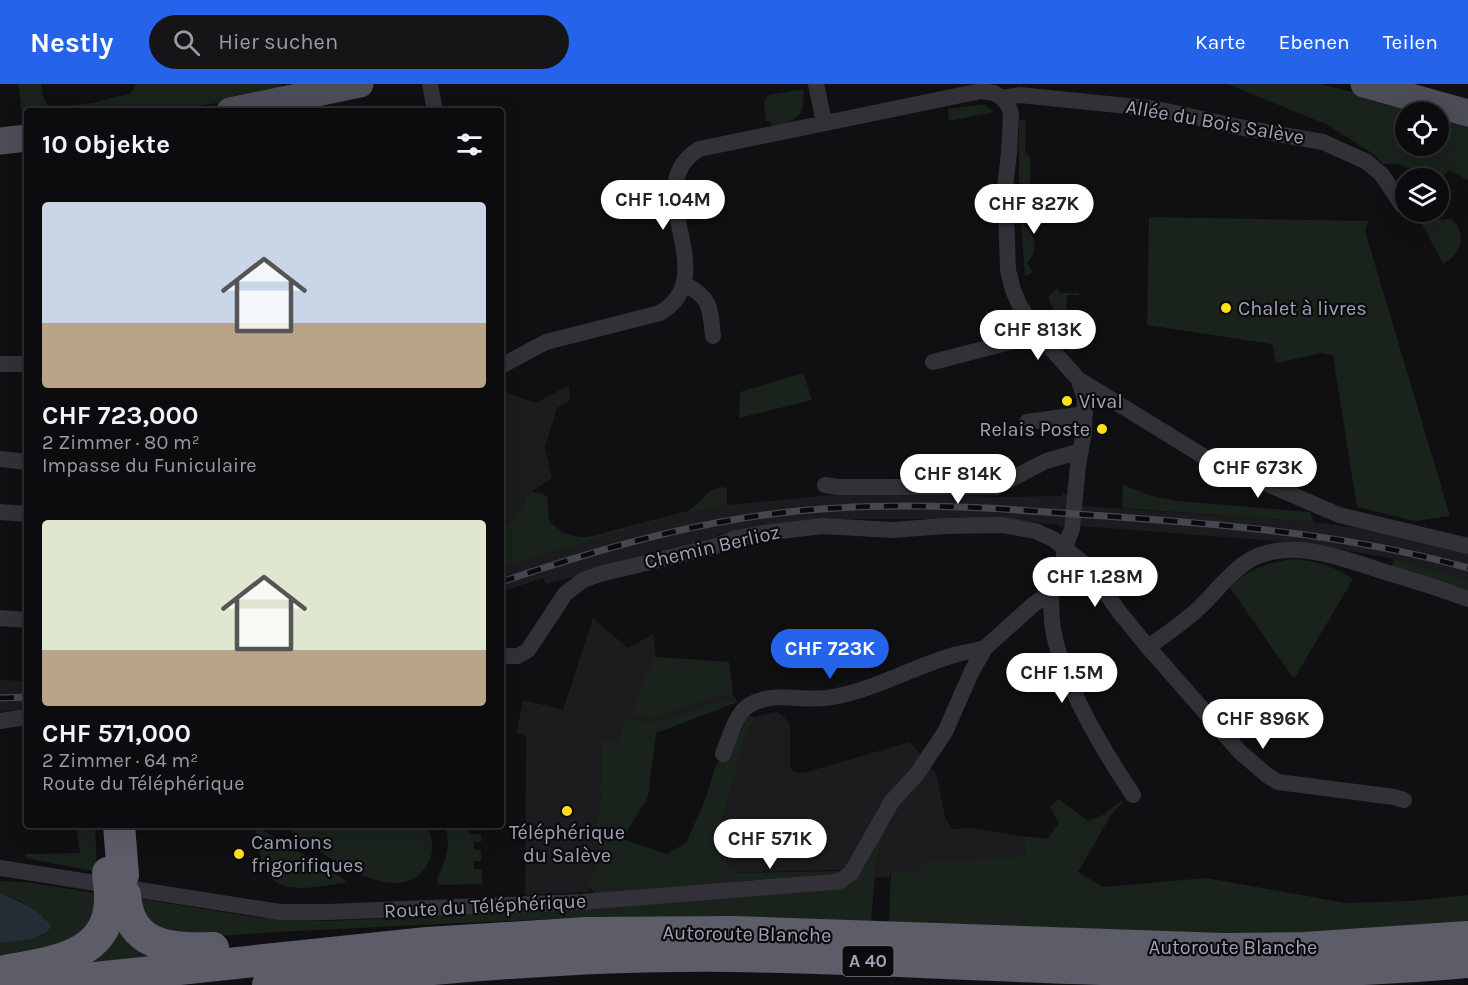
<!DOCTYPE html>
<html lang="de">
<meta charset="utf-8">
<style>
:root{--surface:#0c0c0e;--page:#151517;--text:#f1f3f6;--muted:#9a9b9e;--line:#2c2c2e;--accent:#2563eb}
body{margin:0;font-family:Karla,sans-serif;background:var(--page);color:var(--text);height:100vh;display:flex;flex-direction:column;font-size:22px;white-space:nowrap}
*{box-sizing:border-box;margin:0}
p{font-size:20px;color:var(--muted)}
.icon{flex:none;width:33px;height:33px;fill:none;stroke:currentColor;stroke-width:2;stroke-linecap:round;stroke-linejoin:round}
.map{position:relative;flex:1;overflow:hidden}
.sheet{position:absolute;left:24px;top:24px;width:480px;height:720px;display:flex;flex-direction:column;background:var(--surface);border-radius:6px;box-shadow:0 6px 24px #0002,0 0 0 2px var(--line)}
.sheet>*{flex:none}
.tools{position:absolute;left:1395px;top:18px;display:grid;gap:12px}
.tools a{display:grid;place-items:center;width:54px;height:54px;border-radius:50%;background:var(--surface);box-shadow:0 6px 24px #0002,0 0 0 2px var(--line);font-size:30px}
.price{position:absolute;translate:-50% -51px;padding:0 14px;border-radius:21px;background:#fff;color:#222;font-size:20px;line-height:39px;filter:drop-shadow(0 2px 3px #0008)}
.price::after{content:'';position:absolute;left:50%;top:36px;width:18px;height:14px;margin-left:-9px;background:inherit;clip-path:polygon(0 0,100% 0,50% 100%)}
.price.active{background:var(--accent);color:#fff}
ul{padding:0;list-style:none}
li{display:grid;align-content:center;gap:12px;height:318px;padding:0 18px}
li span{display:grid;place-items:center;height:186px;border-radius:6px;color:#555}
li>.icon{margin-inline-start:auto}
span .icon{width:108px;height:108px;fill:#fffc;stroke-width:1}
li b{font-size:26px}
h2{display:flex;justify-content:space-between;align-items:center;height:72px;padding:0 18px;font-size:26px}
header{display:flex;align-items:center;gap:36px;box-sizing:border-box;height:84px;padding:0 30px;background:var(--accent);color:#fff}
header strong{font-size:28px}
nav{display:flex;gap:33px;margin-inline-start:auto;font-size:21px}
.search{width:420px;height:54px;background:var(--page);display:flex;align-items:center;gap:15px;box-sizing:border-box;padding:0 21px;border-radius:33px;color:var(--muted);font-size:22px}
.map>svg:first-child{display:block}
.built{fill:#1c1c1f}
.green{fill:#1a221c}
.water{fill:#262c36}
.lines{fill:none;stroke-linecap:round;stroke-linejoin:round}
.minor{stroke:#313137;stroke-width:16}
.primary{stroke:#4c4d56;stroke-width:27}
.motorway{stroke:#5c5d69;stroke-width:32}
.rail-casing{stroke:#46464e;stroke-width:7}
.rail{stroke:#0b0b0d;stroke-width:4.5;stroke-dasharray:14;stroke-linecap:butt}
.motorway-bridge{stroke:#5c5d69;stroke-width:32}
.poi-dot{fill:#ffde1b;stroke:#0b0b0d;stroke-width:2}
.labels{text-anchor:middle;dominant-baseline:central;stroke-width:4.5;stroke-linejoin:round;paint-order:stroke}
.shield{fill:#0b0b0d;stroke:#737582;stroke-width:1.5}
.shield-label{font-size:18px;font-weight:bold;fill:#a0a2b4}
.street-label{font-size:20px;fill:#a0a2b4;stroke:#0b0b0d}
.poi-label{font-size:20px;fill:#a0a2b4;stroke:#0b0b0d;text-anchor:start}
</style>
<header>
<strong>Nestly</strong>
<div class="search"><svg class="icon" aria-label="search" viewBox="0 0 24 24"><circle cx="10" cy="10" r="6"/><path d="M15 15l6 6"/></svg>Hier suchen</div>
<nav><a>Karte</a><a>Ebenen</a><a>Teilen</a></nav>
</header>
<div class="map">
<svg width="1468" height="901" viewBox="0 0 1468 901">
<rect width="100%" height="100%" fill="#101012"/>
<!-- built -->
<path class="built" d="M569,301L570,316L557,324L545,363L552,394L531,408L510,438L501,448V307L536,319Z
M913,409L993,413L1062,412V409L1068,410L1064,442L1061,443L1056,440L996,435H826L719,450L704,460L546,500L543,494L501,508V484L663,435L727,421L842,410Z
M1082,422L1314,438L1370,446L1468,469V496L1394,475L1313,460L1080,442Z
M593,534L628,564L653,550L656,573L729,578L733,611L738,618L656,649L647,716L589,804L590,808L525,811L526,652L516,650L523,616L563,626Z
M0,596L27,597V625L0,628Z
M778,628L784,633L790,641V683L795,688L803,689L910,658L936,690L945,733L952,745L971,744L1023,752L1026,770L1011,774L918,788L891,785L889,794L875,793L876,780L881,759L894,731L892,730L861,788L833,786L731,789L720,758V746L742,665L754,633Z"/>
<!-- green -->
<path class="green" d="M18,0H41C43,9 43,21 53,23L93,19L131,9L136,0H281L283,7L262,12L164,27H27V44H24Z
M1227,0H1320L1432,28H1406V62H1438L1439,30L1468,39V96L1449,86L1439,96L1418,94C1409,81 1399,79 1383,80L1375,71L1328,41Z
M803,5C806,32 797,37 773,42L769,37H766L764,19L768,11Z
M978,21H985L994,28L949,37L948,25Z
M1019,35L1026,37L1025,68L1030,73V101L1019,99Z
M1020,129L1029,132L1024,142C1037,152 1038,167 1027,179L1033,188L1025,192Z
M1149,133L1368,137L1365,147L1450,432L1415,437L1357,423L1333,272L1322,269L1276,279L1272,260L1147,241Z
M1452,135C1468,150 1461,170 1443,180L1420,136Z
M1057,205L1061,209H1079V211H1067L1065,255L1077,256L1076,265L1071,269L1059,254L1061,242L1048,213Z
M803,289L812,316L739,334L740,308Z
M1123,401L1152,412L1177,417L1310,428L1314,438L1122,424Z
M720,403L727,404V421L663,435L501,484V448L510,438L531,408L542,409L547,413L549,436L552,440L564,449L579,453H588L688,427C702,419 704,408 720,403Z
M1295,475C1318,478 1334,482 1353,495L1294,595L1230,504C1249,484 1269,478 1295,475Z
M1394,475L1468,496V507L1392,482Z
M655,573L729,578L733,611H719L655,634L634,630L637,611Z
M726,615L738,618L656,649L648,712L622,755L667,770L686,759L705,716L716,681L733,663L749,631L754,633L742,665L720,746V758L731,789L842,787L839,789L595,810L588,801C589,792 596,787 598,780C602,761 592,741 601,723L602,655L619,658L625,635L655,639Z
M1058,715L1088,737L1103,731L1121,717L1123,718L1112,729L1078,788L1103,803L1206,794L1346,819L1411,817L1468,811V838L1322,849L1240,850L889,838L891,785L918,788L923,778L1011,774L1026,770L1023,752L1047,755L1059,739L1050,724Z
M892,730L894,731L881,759L876,780L871,838L715,834L548,835L294,847L187,854L152,842L134,814L262,834L330,837L580,824L853,798L861,788Z
M76,741H95L97,788L26,774L25,770L80,769Z
M255,741L345,796V799C322,801 280,814 266,787C259,774 258,755 255,741Z
M281,741H426C433,753 435,768 427,781C397,832 313,761 281,741Z
M445,741H469V750H481V758H474V766H481V777H474V785H482V800L446,801L437,800C437,792 440,788 443,781C449,768 449,754 445,741Z
M0,797L27,798L100,810L99,826L75,857L0,876V859L43,852L47,836L20,817L0,809Z
M113,840L167,871L43,886Z"/>
<!-- water -->
<path class="water" d="M0,809C19,817 39,825 51,842C44,857 15,857 0,859Z"/>
<g class="lines">
<!-- minor -->
<path class="minor" d="M430,0L435,27
M816,0L824,38
M1002,14L1020,11L1157,25L1239,43L1323,58L1367,78L1382,91L1402,121
M685,200C711,214 710,223 713,252
M933,278L1026,254L1037,248
M0,280H27
M1078,295L1203,372L1339,431L1468,462
M1027,338L1085,330
M0,375L27,378
M825,401L839,403H996L1046,377L1081,367
M0,428L27,430
M1051,508C1051,520 1051,533 1053,545C1062,598 1103,666 1133,711
M0,534L27,536
M1148,563C1165,551 1183,539 1199,524C1215,509 1228,490 1248,477C1289,452 1344,475 1385,488C1413,496 1441,505 1468,515
M501,572H518L528,566L565,510L583,496L600,490L713,463L736,454L763,449L823,442L892,446L945,442L1002,441L1035,447L1053,455L1087,482L1120,529L1148,563L1240,668L1268,692L1278,698L1394,713L1404,716
M0,637L27,633
M723,670C729,656 735,631 748,622C775,605 805,619 833,613C876,605 913,583 954,571C964,568 975,567 985,564
M0,784L280,828H328L582,818L832,798L840,797L851,789L892,717L917,690L945,648L972,587L985,564L1034,520L1051,508L1063,481L1065,463L1072,445L1078,381L1084,348L1085,314L1078,295L1040,252L1020,222L1013,206L1008,186L1005,103L1009,69L1011,30L1008,21L1002,14L994,9L981,7L699,65C635,105 726,190 660,229L546,258L501,282"/>
<!-- primary -->
<path class="primary" d="M1364,0L1468,29
M230,27L360,0
M0,57L27,54"/>
<!-- motorway -->
<path class="motorway" d="M119,741L123,791
M125,811C129,864 171,865 213,864
M0,888C48,878 113,876 110,809
M28,901L427,859L587,849L733,848L1224,865L1304,864L1468,853
M268,901C422,885 576,870 732,872C978,876 1222,901 1468,878"/>
<!-- rail casing -->
<g class="rail-casing">
<path id="rail" d="M501,498C610,461 721,430 837,424C936,418 1034,427 1132,434C1246,442 1358,453 1468,484
M0,614L27,613"/>
</g>
<!-- rail -->
<use href="#rail" class="rail"/>
<!-- motorway-bridge -->
<path class="motorway-bridge" d="M108,789L110,809"/>
</g>
<!-- markers -->
<g class="poi-dot">
<circle cx="1226" cy="224" r="6"/>
<circle cx="1067" cy="317" r="6"/>
<circle cx="1102" cy="345" r="6"/>
<circle cx="567" cy="727" r="6"/>
<circle cx="239" cy="770" r="6"/>
</g>
<g class="labels">
<!-- shield labels -->
<rect class="shield" x="842.5" y="862" width="51" height="30" rx="4.5"/>
<g class="shield-label">
<text x="868" y="877">A 40</text>
</g>
<!-- street labels -->
<g class="street-label">
<text transform="translate(1215 38) rotate(10)">Allée du Bois Salève</text>
<text transform="translate(712 463) rotate(-13)">Chemin Berlioz</text>
<text transform="translate(485 822) rotate(-3)">Route du Téléphérique</text>
<text transform="translate(747 850) rotate(1)">Autoroute Blanche</text>
<text x="1233" y="863">Autoroute Blanche</text>
</g>
<!-- poi labels -->
<g class="poi-label">
<text x="1238" y="224">Chalet à livres</text>
<text x="1079" y="317">Vival</text>
<text x="1090" y="345" text-anchor="end">Relais Poste</text>
<text x="567" y="748" text-anchor="middle">Téléphérique<tspan x="567" dy="23">du Salève</tspan></text>
<text x="251" y="758">Camions<tspan x="251" dy="23">frigorifiques</tspan></text>
</g>
</g>
</svg>
<div class="tools">
<a><svg class="icon" aria-label="locate" viewBox="0 0 24 24"><circle cx="12" cy="12" r="6"/><path d="M12 2v4M12 18v4M2 12h4M18 12h4"/></svg></a>
<a><svg class="icon" aria-label="layers" viewBox="0 0 24 24"><path d="M12 4l9 5-9 5-9-5zM3 14l9 5 9-5"/></svg></a>
</div>
<b class="price" style="left:663px;top:147px">CHF 1.04M</b>
<b class="price" style="left:1034px;top:151px">CHF 827K</b>
<b class="price" style="left:1038px;top:277px">CHF 813K</b>
<b class="price" style="left:1258px;top:415px">CHF 673K</b>
<b class="price" style="left:958px;top:421px">CHF 814K</b>
<b class="price" style="left:1095px;top:524px">CHF 1.28M</b>
<b class="price active" style="left:830px;top:596px">CHF 723K</b>
<b class="price" style="left:1062px;top:620px">CHF 1.5M</b>
<b class="price" style="left:1263px;top:666px">CHF 896K</b>
<b class="price" style="left:770px;top:786px">CHF 571K</b>
<section class="sheet">
<h2>10 Objekte<svg class="icon" aria-label="filters" viewBox="0 0 24 24"><path d="M4 7h16M4 17h16"/><circle cx="9" cy="7" r="2"/><circle cx="15" cy="17" r="2"/></svg></h2>
<ul>
<li><span style="background:linear-gradient(#c9d6e8 65%,#b9a48a 0)"><svg class="icon" aria-label="home" viewBox="0 0 24 24"><path d="M3 11l9-7 9 7M6 9v11h12V9"/></svg></span><div><b>CHF 723,000</b><p>2 Zimmer · 80 m²</p><p>Impasse du Funiculaire</p></div></li>
<li><span style="background:linear-gradient(#dfe7d0 70%,#b9a48a 0)"><svg class="icon" aria-label="home" viewBox="0 0 24 24"><path d="M3 11l9-7 9 7M6 9v11h12V9"/></svg></span><div><b>CHF 571,000</b><p>2 Zimmer · 64 m²</p><p>Route du Téléphérique</p></div></li>
</ul>
</section>
</div>
